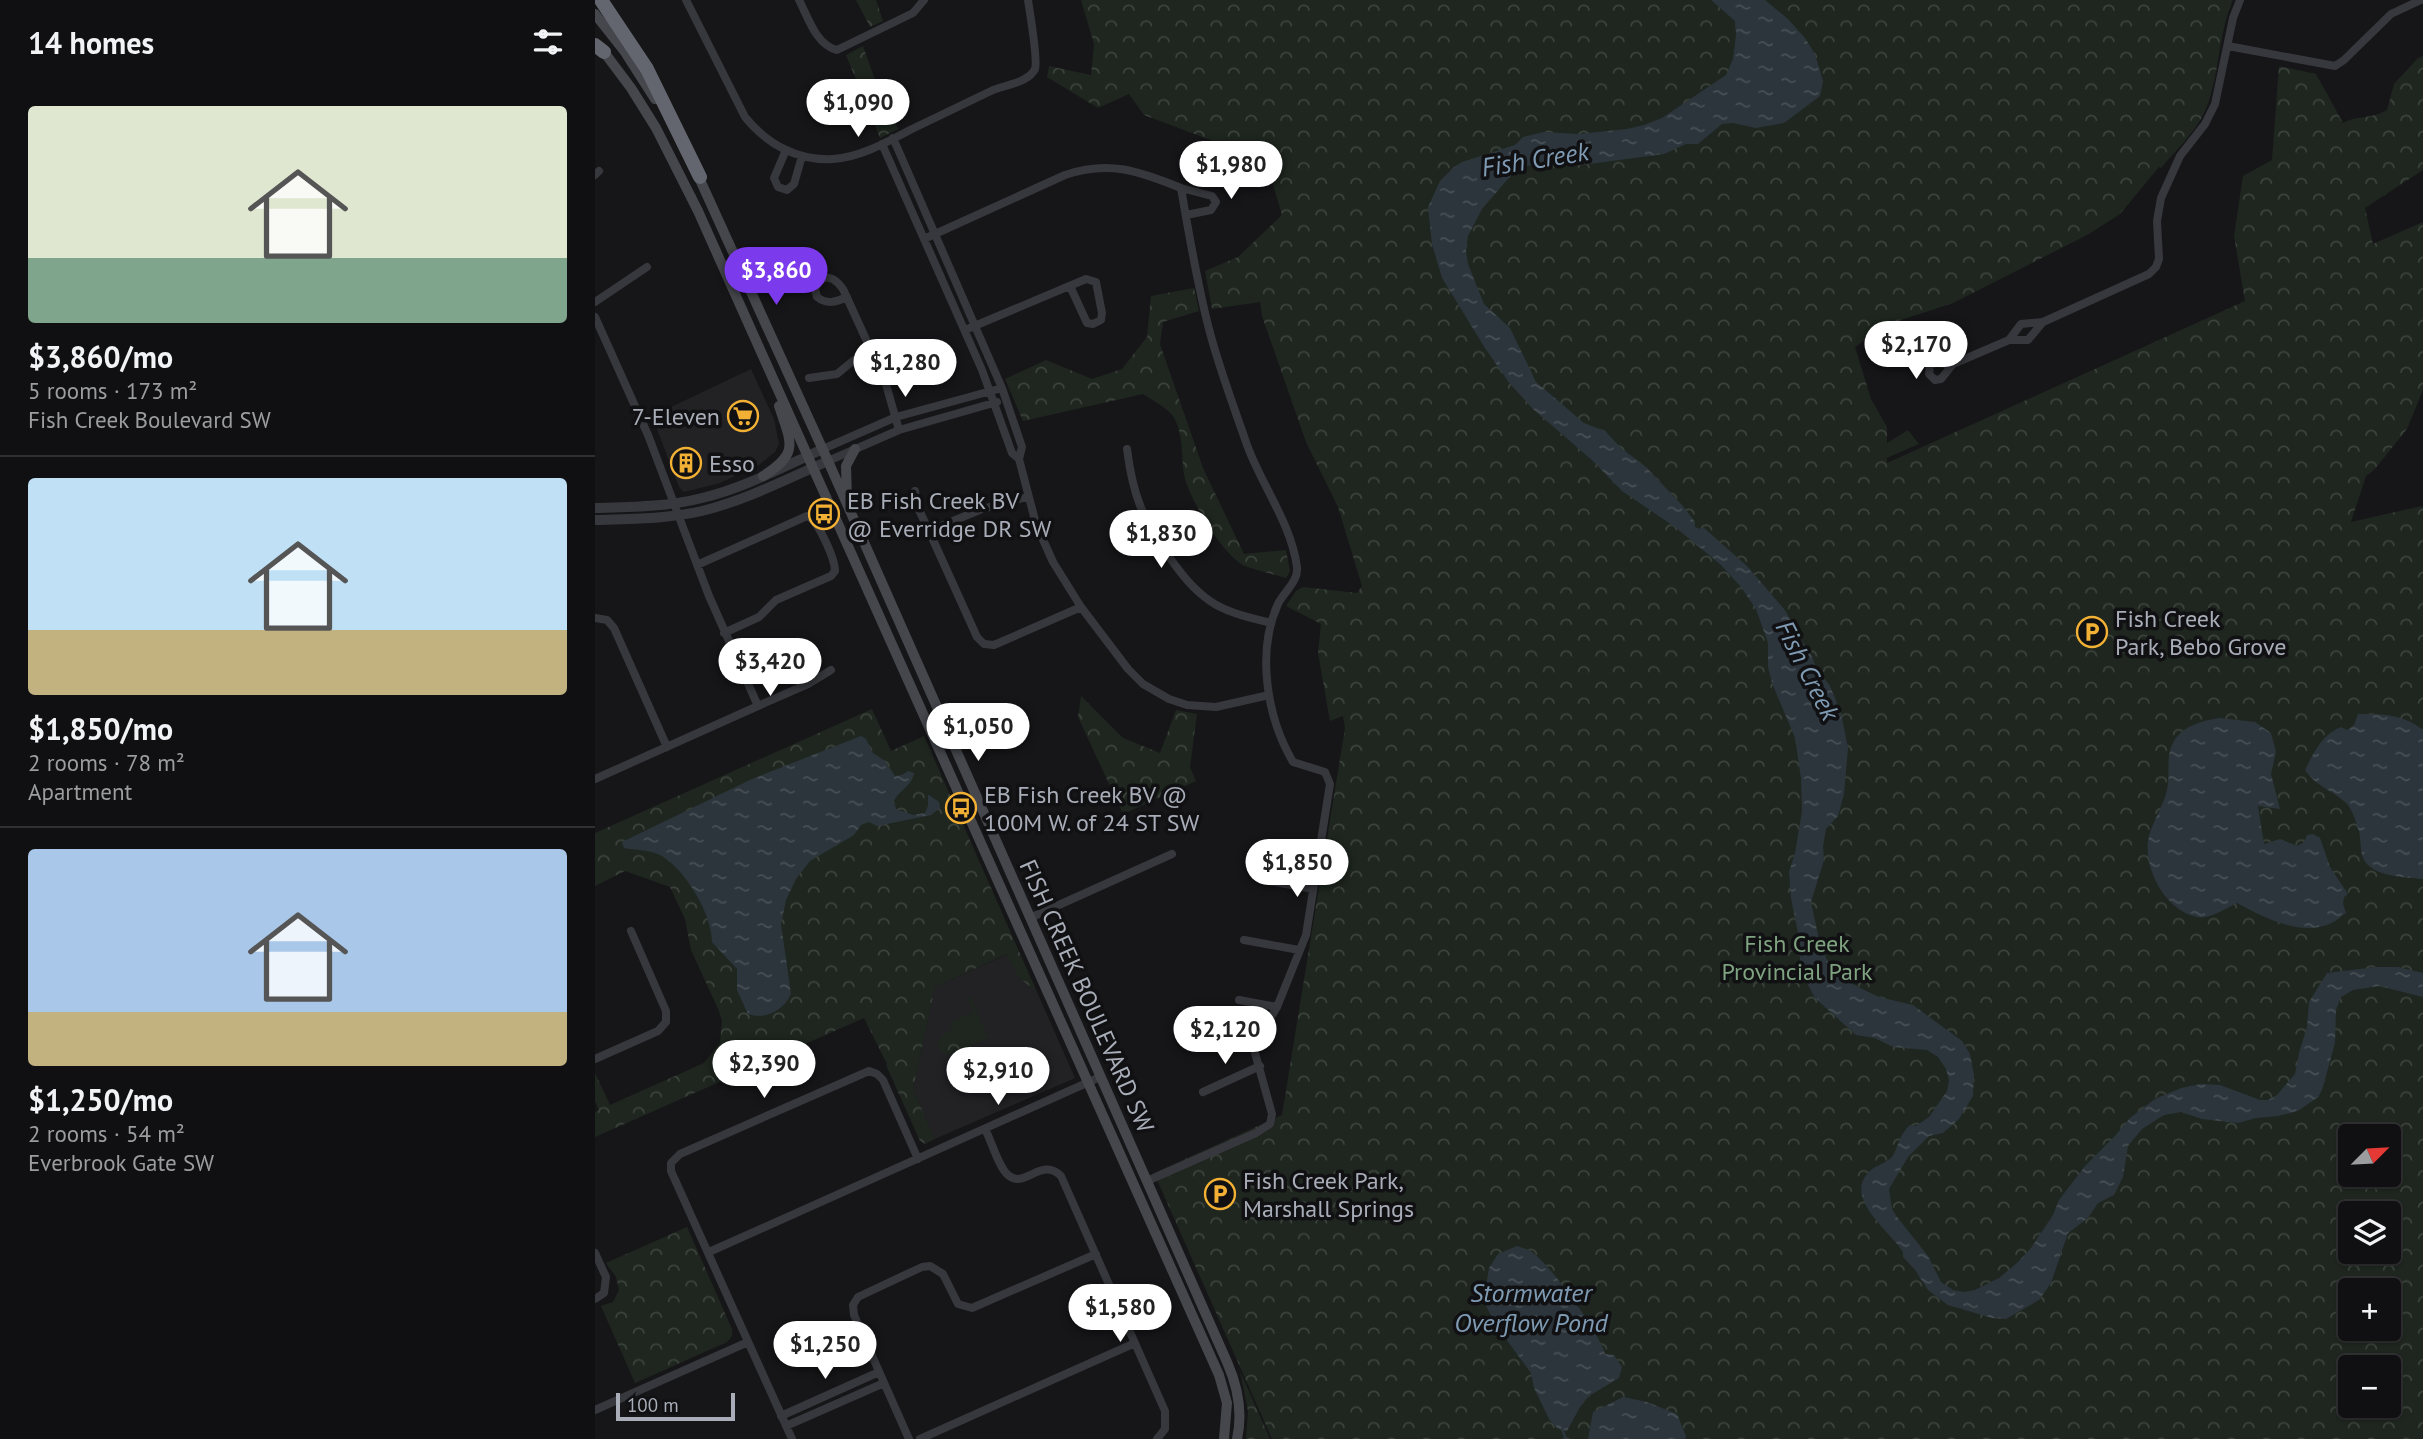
<!DOCTYPE html>
<meta charset="utf-8">
<style>
:root{--surface:#101012;--page:#1e1e20;--text:#f1f3f6;--muted:#9c9d9f;--line:#303032;--accent:#7c3aed}
body{margin:0;font-family:"PT Sans",sans-serif;background:var(--page);color:var(--text);height:100vh;display:flex;flex-direction:column;font-size:26px;white-space:nowrap}
*{box-sizing:border-box;margin:0}
p{font-size:23px;color:var(--muted)}
.icon{flex:none;width:38px;height:38px;fill:none;stroke:currentColor;stroke-width:2;stroke-linecap:round;stroke-linejoin:round}
.map{position:relative;flex:1;overflow:hidden}
.side{display:flex;flex-direction:column;background:var(--surface);width:595px}
.side>*{flex:none}
.needle{width:46px;rotate:66deg}
.fabs{position:absolute;left:1743px;top:1124px;display:grid;gap:14px}
.fabs a{display:grid;place-items:center;width:63px;height:63px;border-radius:7px;background:var(--surface);box-shadow:0 2px 5px #0004,0 0 0 2px var(--line);font-size:35px}
.scale{position:absolute;left:21px;bottom:18px;width:119px;box-sizing:border-box;padding-left:7px;border:4px solid #a8adb8;border-top:0;font-size:19px;line-height:24px;white-space:nowrap;color:#a8adb8;-webkit-text-stroke:5px #111113;paint-order:stroke}
.price{position:absolute;translate:-50% -60px;padding:0 16px;border-radius:24px;background:#fff;color:#222;font-size:23px;line-height:46px;filter:drop-shadow(0 2px 4px #0008)}
.price::after{content:'';position:absolute;left:50%;top:42px;width:21px;height:16px;margin-left:-10px;background:inherit;clip-path:polygon(0 0,100% 0,50% 100%)}
.price.current{background:var(--accent);color:#fff}
ul{padding:0;list-style:none}
li{display:grid;align-content:center;gap:14px;height:371px;padding:0 28px}
li+li{border-top:2px solid var(--line)}
li span{display:grid;place-items:center;height:217px;border-radius:7px;color:#555}
li>.icon{margin-inline-start:auto}
span .icon{width:126px;height:126px;fill:#fffc;stroke-width:1}
li b{font-size:30px}
h2{display:flex;justify-content:space-between;align-items:center;height:84px;padding:0 28px;font-size:30px}
main{display:flex;flex:1;min-height:0}
.map>svg:first-child{display:block}
.built{fill:#222225}
.grass{fill:#1e261f}
.park{fill:url(#park-crowns);fill-rule:evenodd}
.water{fill:url(#water-ripples)}
.lines{fill:none;stroke-linecap:round;stroke-linejoin:round}
.stream{stroke:#2c353c;stroke-width:2.5}
.minor{stroke:#37383d;stroke-width:8}
.tertiary{stroke:#37383d;stroke-width:10}
.secondary{stroke:#45474d;stroke-width:10}
.motorway{stroke:#63666e;stroke-width:14}
.labels{text-anchor:middle;dominant-baseline:central;stroke-width:7;stroke-linejoin:round;paint-order:stroke}
.poi-label{font-size:24px;fill:#a8adb8;stroke:#111113;text-anchor:start}
.park-label{font-size:24px;fill:#7fa381;stroke:#111113}
.street-label{font-size:24px;fill:#a8adb8;stroke:#111113}
.water-label{font-size:26px;font-style:italic;fill:#7f9bb3;stroke:#111113}
</style>
<main>
<section class="side">
<h2>14 homes<svg class="icon" aria-label="filters" viewBox="0 0 24 24"><path d="M4 7h16M4 17h16"/><circle cx="9" cy="7" r="2"/><circle cx="15" cy="17" r="2"/></svg></h2>
<ul>
<li><span style="background:linear-gradient(#dfe7d0 70%,#7fa58c 0)"><svg class="icon" aria-label="home" viewBox="0 0 24 24"><path d="M3 11l9-7 9 7M6 9v11h12V9"/></svg></span><div><b>$3,860/mo</b><p>5 rooms · 173 m²</p><p>Fish Creek Boulevard SW</p></div></li>
<li><span style="background:linear-gradient(#bfe0f5 70%,#c2b280 0)"><svg class="icon" aria-label="home" viewBox="0 0 24 24"><path d="M3 11l9-7 9 7M6 9v11h12V9"/></svg></span><div><b>$1,850/mo</b><p>2 rooms · 78 m²</p><p>Apartment</p></div></li>
<li><span style="background:linear-gradient(#a9c7e8 75%,#c2b280 0)"><svg class="icon" aria-label="home" viewBox="0 0 24 24"><path d="M3 11l9-7 9 7M6 9v11h12V9"/></svg></span><div><b>$1,250/mo</b><p>2 rooms · 54 m²</p><p>Everbrook Gate SW</p></div></li>
</ul>
</section>
<div class="map">
<svg width="1828" height="1439" viewBox="0 0 1828 1439">
<defs>
<pattern id="park-crowns" width="20" height="18" patternUnits="userSpaceOnUse" patternTransform="scale(1.75)"><rect width="20" height="18" fill="#1e261f"/><path d="M2 6a3 3 0 1 1 6 0M12 15a3 3 0 1 1 6 0" fill="none" stroke="#3c433d"/></pattern>
<pattern id="water-ripples" width="26" height="14" patternUnits="userSpaceOnUse" patternTransform="scale(1.75)"><rect width="26" height="14" fill="#2c353c"/><path d="M2 4q2-2 4 0t4 0M15 11q2-2 4 0t4 0" fill="none" stroke="#485056"/></pattern>
</defs>
<rect width="100%" height="100%" fill="#161618"/>
<!-- built -->
<path class="built" d="M156,369L179,419L184,444L180,452L164,465L125,483L89,492L84,487L57,416Z
M413,954L424,978L442,992L480,1078L340,1139L318,1089L340,987Z"/>
<!-- grass -->
<path class="grass" d="M1313,430L1324,444L1292,458V443Z
M376,997L393,1038L367,1050L355,1022L378,1012L373,998Z"/>
<!-- park -->
<path class="park" d="M261,0H281L288,21L275,27Z
M486,0H1638C1623,34 1625,72 1612,106C1603,130 1582,149 1566,168L1564,167L1525,214L1494,234L1358,303L1291,325L1260,347L1276,399L1292,427V463L1650,301L1639,236L1648,176L1677,160L1684,66L1721,74L1748,123C1762,115 1778,119 1792,110L1799,84L1823,58L1828,56V170L1770,208L1778,244L1828,222V390L1812,429L1779,470L1771,476L1756,522L1827,506L1828,508V1439H677L559,1173L687,1115L750,728L748,716L735,721L723,653L726,624L691,606L701,591L708,587L762,593L767,586L743,507L711,442L667,316L665,302L617,309L610,271L643,257L687,215L671,161L549,115L534,94L503,108L452,77L454,66L496,75L499,44ZM1755,1136H1794V1174H1755ZM1755,1213H1794V1251H1755ZM1755,1290H1794V1328H1755ZM1755,1367H1794V1405H1755Z
M268,46L284,91L303,129L285,138L251,55Z
M599,288L604,311L568,322L565,344L608,468L649,554L691,550L695,571L691,578C678,574 663,571 650,566C628,556 593,497 589,474C586,455 589,434 578,416C572,408 557,400 548,394L428,421L410,379L451,360L497,379L527,369L552,337L556,296Z
M486,696L528,738L565,753L581,710L602,714L595,767L601,781L528,814L483,717Z
M277,709L296,751L329,736L442,992L424,978L412,954L340,987L318,1089L340,1139L330,1144L325,1141L291,1065L292,1064L269,1018L0,1137V1112L4,1110L0,1101V1073L15,1105L109,1063L125,1043L127,1021L124,1011L96,950L90,919L75,887L30,871L0,886V833Z
M358,1029L366,1048L351,1056L342,1045L349,1033Z
M92,1227L137,1329V1336L132,1342L40,1383L6,1306L18,1302L24,1290L21,1277L11,1263Z
M645,1371L675,1439H651L653,1411Z"/>
<!-- water -->
<path class="water" d="M1116,0H1170L1193,19L1210,38L1220,54L1228,81L1225,96L1189,123L1161,128L1138,123L1127,124L1103,144H1091L1069,154L994,164L924,166L887,209L873,236L871,251L873,264L889,304L915,328L941,382L989,423L1010,431L1026,448L1051,467L1087,505L1100,522V527L1105,529L1108,527L1152,566L1189,609L1203,631L1205,639L1214,650L1222,669L1235,686L1246,713L1253,748L1249,794L1243,816L1231,829L1228,846L1229,860L1216,902L1225,944L1233,962L1249,979L1267,989L1284,997L1318,1005L1367,1041L1375,1054L1379,1075L1378,1096L1364,1119L1348,1133L1334,1136L1313,1157L1294,1189L1297,1209L1302,1217L1333,1256L1346,1282L1358,1290L1369,1292L1380,1290L1404,1278L1422,1263L1436,1248L1458,1215L1464,1200L1490,1166L1520,1136L1535,1118L1560,1099L1586,1088L1606,1084L1625,1085L1665,1100H1673L1682,1095L1700,1074L1704,1053L1712,1027L1714,1002L1732,973L1781,967H1803L1828,973V997L1784,986L1758,990L1746,997L1741,1010L1740,1043L1727,1090L1723,1097L1703,1111L1683,1116L1661,1118L1643,1123L1607,1119L1586,1112L1569,1115L1547,1129L1533,1146L1528,1177L1519,1195L1503,1203L1493,1218L1473,1233L1456,1283L1444,1300L1411,1319L1397,1318L1353,1305L1333,1290L1320,1270L1308,1257V1252C1295,1231 1249,1199 1273,1173C1279,1166 1289,1164 1296,1158C1302,1152 1303,1136 1315,1125L1321,1126L1334,1117L1352,1091L1354,1080L1351,1069L1343,1057L1332,1050L1298,1047L1280,1038L1261,1035L1220,998L1206,972L1203,933L1196,898L1194,872L1200,853L1207,811L1206,778L1200,738L1177,683L1173,667V643L1161,609L1146,587L1126,565L1080,527L1027,491L998,461L939,410L915,384L890,348L847,278L837,244L833,207L845,181L859,167L867,162L920,145L928,137L949,132L983,134L1032,129L1049,125L1067,118L1131,75L1138,59L1141,35L1140,21Z
M1763,714C1787,714 1808,714 1828,730V879C1810,877 1776,877 1768,858C1765,850 1766,840 1764,831C1761,822 1758,812 1753,805C1740,791 1721,787 1710,770C1719,753 1726,735 1746,727L1752,730L1759,725Z
M1624,718L1660,722L1676,733L1681,752L1676,774L1685,809L1663,806L1669,844L1685,839L1702,846L1709,842L1712,835L1718,834L1725,838L1735,867L1753,894L1749,897L1748,904L1751,913C1745,917 1739,923 1732,925C1702,935 1668,917 1642,903C1631,908 1614,920 1602,917C1571,911 1549,870 1553,841C1556,823 1568,808 1572,790C1576,772 1569,754 1581,738C1591,725 1607,721 1624,718Z
M266,736L271,739L278,753L290,761L300,776L307,775L313,771L319,773C317,786 304,790 299,801L301,809L318,815L330,813L333,806V795H334L344,802L345,808L336,815L282,826L274,822L266,825L259,835L215,861L201,879L191,900L186,924L196,994C188,1011 170,1020 153,1014L142,990V969L117,942C117,914 91,871 67,856C57,850 40,850 29,848L27,842L157,779Z
M922,1246C927,1248 933,1249 937,1252C955,1264 1006,1335 1010,1354L1019,1355L1027,1367L1024,1378L994,1396L985,1407L972,1431L963,1429L954,1419L939,1388L936,1373L903,1328L891,1306L890,1294L894,1268L903,1254Z
M1028,1397L1052,1402L1082,1414L1091,1436L1090,1439H993L998,1412Z"/>
<g class="lines">
<!-- stream -->
<path class="stream" d="M967,1429L971,1439"/>
<!-- minor -->
<path class="minor" d="M91,0L150,117C172,144 202,161 238,159C266,157 292,142 317,129C344,116 371,103 398,90C411,85 434,82 440,69C443,60 435,13 433,0
M204,0C213,17 221,45 242,50L318,13L329,0
M1633,46L1740,66L1749,60L1796,14L1826,0
M298,138L407,388L427,447L424,459L441,524L458,562L486,607L533,669L548,684L574,699L592,705L621,707L674,695
M287,144L387,370L417,453L424,459
M191,150L179,178L183,187L192,190L199,184L207,156
M0,175L4,171
M586,188L617,196L621,202L616,210L591,215
M329,239L470,175C514,160 544,171 586,188C594,235 602,283 614,329C624,368 639,407 652,445C667,486 696,523 702,567C704,581 688,593 683,604C661,652 672,718 698,762L730,772L735,784L711,935L682,1007L660,1044V1053L677,1114L675,1124L661,1133L552,1181
M252,297C241,302 232,305 222,297L220,289C227,272 239,276 248,289L290,381L304,430
M0,302L52,267
M0,317L53,435L114,596L163,706L0,779
M370,330L491,279L501,282L507,313L506,320L498,324L492,323L475,286
M1414,340L1426,324L1448,322L1554,274L1561,267L1564,259L1562,221L1566,198L1585,156L1610,124L1620,104L1638,18L1645,0
M1358,364L1346,379L1340,380L1334,374L1335,366L1339,363L1358,364L1414,340H1433L1448,322
M214,378L242,374L259,360L276,352
M228,449L301,417L407,388
M532,449C538,497 548,519 575,558C587,575 598,589 615,601C632,613 656,618 676,623
M233,461L304,430L402,402
M320,491L324,510L334,531
M432,497L387,509L334,531L382,637L389,644L399,645L486,607
M102,565L212,516C223,520 240,559 240,571L236,576L181,600L164,617L129,633
M0,618L12,620L19,628L72,747
M163,706L213,684L236,670
M718,889L674,881L663,872C658,841 706,858 723,861
M435,918L577,854
M649,940L704,950
M644,1000L682,1007
M0,1059L63,1031L71,1022V1011L36,931
M608,1092L665,1066
M390,1129C396,1140 404,1168 413,1175C430,1190 446,1156 466,1176L570,1411V1429L562,1439
M114,1252L505,1077
M0,1253L11,1277L9,1293L0,1299
M0,1410L153,1342
M186,1416L284,1372
M191,1426L289,1383
M197,1439L76,1171V1163L85,1154L274,1071L282,1074L288,1080L323,1159
M314,1439L259,1315L258,1305L263,1297L327,1267L335,1266L348,1274L363,1304L377,1308L501,1254
M325,1439L540,1343"/>
<!-- tertiary -->
<path class="tertiary" d="M0,508C36,507 72,507 107,498C149,488 188,467 228,449
M0,520C36,519 72,519 107,511C151,500 192,479 233,461"/>
<!-- secondary -->
<path class="secondary" d="M0,14L30,52L60,99
M6,48L36,88L61,128L103,211L624,1375L632,1403L629,1439
M101,171L233,461L632,1362C643,1387 648,1412 642,1439
M168,476C205,453 196,443 184,406
M252,498L251,466L260,449"/>
<!-- motorway -->
<path class="motorway" d="M6,0L52,69L105,177
M0,45L9,52"/>
</g>
<!-- icons -->
<defs>
<g id="supermarket-ring" transform="scale(1.575)"><circle r="9.5" fill="#111113" stroke="#f2b134" stroke-width="1.5"/><path d="M-6-5.5h2.5l.6 2H6L4.5 2H-2.5L-4.4-4H-6ZM-1.5 3.2a1.3 1.3 0 1 0 .1 0ZM3 3.2a1.3 1.3 0 1 0 .1 0Z" fill="#f2b134"/></g>
<g id="building-ring" transform="scale(1.575)"><circle r="9.5" fill="#111113" stroke="#f2b134" stroke-width="1.5"/><path d="M-4-6H4V6H1V3H-1V6H-4ZM-2.5-4.3h1.7v1.8h-1.7ZM.8-4.3h1.7v1.8H.8ZM-2.5-1h1.7V.8h-1.7ZM.8-1h1.7V.8H.8Z" fill="#f2b134"/></g>
<g id="bus-ring" transform="scale(1.575)"><circle r="9.5" fill="#111113" stroke="#f2b134" stroke-width="1.5"/><path d="M-5-6H5V4H4V6H2V4H-2V6H-4V4H-5ZM-3.5-4V0h7V-4ZM-3.5 1.2v1.5H-2V1.2ZM2 1.2v1.5H3.5V1.2Z" fill="#f2b134"/></g>
<g id="parking-ring" transform="scale(1.575)"><circle r="9.5" fill="#111113" stroke="#f2b134" stroke-width="1.5"/><path d="M-3.5-5.5H1a3.5 3.5 0 0 1 0 7H-1V5.5H-3.5ZM-1-3.4V-.6H.8a1.4 1.4 0 0 0 0-2.8Z" fill="#f2b134"/></g>
</defs>
<g fill-rule="evenodd">
<use href="#supermarket-ring" x="148" y="416"/>
<use href="#building-ring" x="91" y="463"/>
<use href="#bus-ring" x="229" y="514"/>
<use href="#parking-ring" x="1497" y="632"/>
<use href="#bus-ring" x="366" y="808"/>
<use href="#parking-ring" x="625" y="1194"/>
</g>
<g class="labels">
<!-- poi labels -->
<g class="poi-label">
<text x="125" y="416" text-anchor="end">7-Eleven</text>
<text x="114" y="463">Esso</text>
<text x="252" y="500">EB Fish Creek BV<tspan x="252" dy="28">@ Everridge DR SW</tspan></text>
<text x="1520" y="618">Fish Creek<tspan x="1520" dy="28">Park, Bebo Grove</tspan></text>
<text x="389" y="794">EB Fish Creek BV @<tspan x="389" dy="28">100M W. of 24 ST SW</tspan></text>
<text x="648" y="1180">Fish Creek Park,<tspan x="648" dy="28">Marshall Springs</tspan></text>
</g>
<!-- park labels -->
<g class="park-label">
<text x="1202" y="943">Fish Creek<tspan x="1202" dy="28">Provincial Park</tspan></text>
</g>
<!-- street labels -->
<g class="street-label">
<text transform="translate(492 996) rotate(66)">FISH CREEK BOULEVARD SW</text>
</g>
<!-- water labels -->
<g class="water-label">
<text transform="translate(940 159) rotate(-9)">Fish Creek</text>
<text transform="translate(1213 670) rotate(63)">Fish Creek</text>
<text x="936" y="1292">Stormwater<tspan x="936" dy="30">Overflow Pond</tspan></text>
</g>
</g>
</svg>
<div class="fabs">
<a><svg class="needle" viewBox="-14 -14 28 28"><path d="M0-13l5 13h-10z" fill="#e53935"/><path d="M0 13l5-13h-10z" fill="#9c9d9f"/></svg></a>
<a><svg class="icon" aria-label="layers" viewBox="0 0 24 24"><path d="M12 4l9 5-9 5-9-5zM3 14l9 5 9-5"/></svg></a>
<a>+</a>
<a>−</a>
</div>
<div class="scale">100 m</div>
<b class="price" style="left:263px;top:139px">$1,090</b>
<b class="price" style="left:636px;top:201px">$1,980</b>
<b class="price current" style="left:181px;top:307px">$3,860</b>
<b class="price" style="left:1321px;top:381px">$2,170</b>
<b class="price" style="left:310px;top:399px">$1,280</b>
<b class="price" style="left:566px;top:570px">$1,830</b>
<b class="price" style="left:175px;top:698px">$3,420</b>
<b class="price" style="left:383px;top:763px">$1,050</b>
<b class="price" style="left:702px;top:899px">$1,850</b>
<b class="price" style="left:630px;top:1066px">$2,120</b>
<b class="price" style="left:169px;top:1100px">$2,390</b>
<b class="price" style="left:403px;top:1107px">$2,910</b>
<b class="price" style="left:525px;top:1344px">$1,580</b>
<b class="price" style="left:230px;top:1381px">$1,250</b>
</div>
</main>
